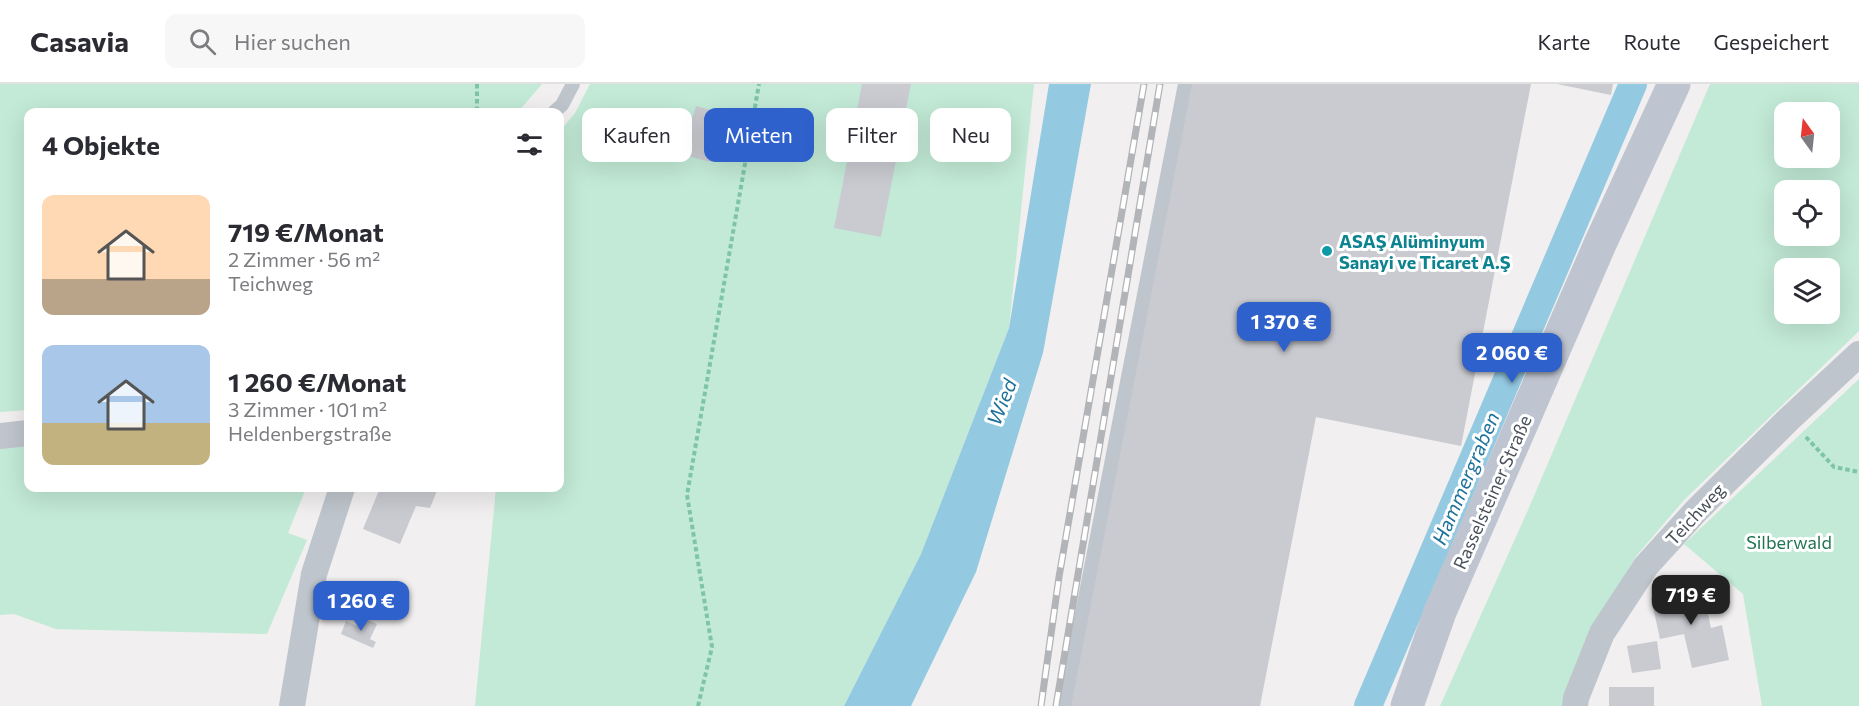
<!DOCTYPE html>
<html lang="de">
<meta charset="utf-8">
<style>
:root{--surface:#fff;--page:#f7f7f7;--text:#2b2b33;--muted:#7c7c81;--line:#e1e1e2;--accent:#2e61cc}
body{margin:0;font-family:Commissioner,sans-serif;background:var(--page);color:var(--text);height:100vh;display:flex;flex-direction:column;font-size:22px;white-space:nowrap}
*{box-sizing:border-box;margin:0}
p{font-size:20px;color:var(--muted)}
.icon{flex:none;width:33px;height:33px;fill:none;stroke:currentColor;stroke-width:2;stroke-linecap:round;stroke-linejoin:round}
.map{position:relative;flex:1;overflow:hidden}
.drawer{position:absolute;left:24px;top:24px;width:540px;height:384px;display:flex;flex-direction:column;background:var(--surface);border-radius:12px;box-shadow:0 6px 24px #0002}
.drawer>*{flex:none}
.hud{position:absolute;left:582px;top:24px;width:570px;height:54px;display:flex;gap:12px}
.needle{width:39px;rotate:345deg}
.fabs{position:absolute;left:1774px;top:18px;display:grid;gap:12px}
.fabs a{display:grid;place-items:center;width:66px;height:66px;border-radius:12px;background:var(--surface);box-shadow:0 6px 24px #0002;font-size:30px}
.price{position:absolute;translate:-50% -51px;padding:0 14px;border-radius:12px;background:var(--accent);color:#fff;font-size:20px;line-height:39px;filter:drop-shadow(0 2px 3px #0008)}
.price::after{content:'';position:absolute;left:50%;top:36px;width:18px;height:14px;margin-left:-9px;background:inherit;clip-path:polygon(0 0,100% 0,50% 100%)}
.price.current{background:#222;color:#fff}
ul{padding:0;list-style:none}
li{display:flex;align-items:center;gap:18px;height:150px;padding:0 18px}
li span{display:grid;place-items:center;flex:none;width:168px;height:120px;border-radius:12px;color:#555}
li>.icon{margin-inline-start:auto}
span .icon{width:72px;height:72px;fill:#fffc;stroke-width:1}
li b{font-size:26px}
h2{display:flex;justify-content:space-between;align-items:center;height:72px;padding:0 18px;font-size:26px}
.tag{padding:0 21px;border-radius:12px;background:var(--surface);box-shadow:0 6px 24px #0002;font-size:21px;line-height:54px}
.tag.current{background:var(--accent);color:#fff}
header{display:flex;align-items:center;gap:36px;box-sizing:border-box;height:84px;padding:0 30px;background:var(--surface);border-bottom:2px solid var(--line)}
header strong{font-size:28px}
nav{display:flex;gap:33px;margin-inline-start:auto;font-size:21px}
.search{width:420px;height:54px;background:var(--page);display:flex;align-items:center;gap:15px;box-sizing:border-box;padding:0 21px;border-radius:12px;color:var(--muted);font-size:22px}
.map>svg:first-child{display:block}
.green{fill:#c2ead6;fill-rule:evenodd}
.water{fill:#94c9e2}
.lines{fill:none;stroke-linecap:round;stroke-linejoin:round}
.canal{stroke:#94c9e2;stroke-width:28}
.building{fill:#c9cbd1}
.path{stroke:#7ec4a9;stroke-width:4;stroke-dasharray:4.5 3;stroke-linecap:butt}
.lane{stroke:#bfc5cc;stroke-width:14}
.street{stroke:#bfc5cc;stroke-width:26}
.secondary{stroke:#bfc5d0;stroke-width:33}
.rail-casing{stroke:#b2b4b8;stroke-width:7}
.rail{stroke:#fff;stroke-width:4.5;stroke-dasharray:14;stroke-linecap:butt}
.culture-dot{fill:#0f9aa8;stroke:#fff;stroke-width:2}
.labels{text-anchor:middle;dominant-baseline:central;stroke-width:6;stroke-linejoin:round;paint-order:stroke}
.culture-label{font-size:18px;font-weight:bold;fill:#0d838f;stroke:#fff;text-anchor:start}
.street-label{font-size:18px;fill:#49505a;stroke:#fff}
.park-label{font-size:18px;fill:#227354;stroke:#fff}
.water-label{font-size:20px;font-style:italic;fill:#1d719a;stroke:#fff}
</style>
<header>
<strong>Casavia</strong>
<div class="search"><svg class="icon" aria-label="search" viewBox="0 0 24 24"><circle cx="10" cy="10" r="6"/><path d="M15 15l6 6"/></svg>Hier suchen</div>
<nav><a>Karte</a><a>Route</a><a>Gespeichert</a></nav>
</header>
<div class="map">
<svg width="1859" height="622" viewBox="0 0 1859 622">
<rect width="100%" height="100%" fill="#f1efef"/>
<!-- green -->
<path class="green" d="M0,0H542L518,28H28V326L0,328Z
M590,0H1034L1009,244L921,470L844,622H475L496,404H560V47L575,29Z
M1710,0H1859V247L1684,416L1637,471L1592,544L1563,622H1440L1528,426ZM1785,28H1830V74H1785ZM1785,106H1830V152H1785ZM1785,184H1830V230H1785Z
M1859,295V622H1762L1743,510L1684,460Z
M28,360V404H306L288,449L307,456L267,550L56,545L14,530L0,531V363Z"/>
<!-- water -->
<path class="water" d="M1049,0H1091L1043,269L976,488L911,622H844L921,470L1009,244Z"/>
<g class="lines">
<!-- canal -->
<path class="canal" d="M1368,622L1633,0"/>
</g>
<!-- building -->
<path class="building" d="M862,0H911L881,153L834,144Z
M1188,0H1531L1461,362L1316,333L1260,622H1067Z
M1557,0H1613L1611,11Z
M696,22L725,30L710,78L681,70Z
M380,404H438L430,424L416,422L400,460L363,445Z
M1702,502L1711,544L1722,541L1729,576L1692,584L1684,550L1660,555L1651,514Z
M361,533L377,540L370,555L376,558L373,564L341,550L346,537L357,542Z
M1657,557L1661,585L1632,589L1627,562Z
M1609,603H1654V622H1609Z"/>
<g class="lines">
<!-- path -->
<path class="path" d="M477,0V28
M1806,353L1834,383L1859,388
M698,622L712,563L687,411L759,0"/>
<!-- lane -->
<path class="lane" d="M554,28L562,21L573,0
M1064,622L1185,0"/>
<!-- street -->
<path class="street" d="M0,352L28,349
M292,622L314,490L342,404
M1575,622L1576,614L1602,549L1646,482L1696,427L1788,336L1859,270"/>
<!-- secondary -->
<path class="secondary" d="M1407,622L1440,528L1600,160L1674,0"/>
<!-- rail casing -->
<g class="rail-casing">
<path id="rail" d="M1041,622L1059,493L1144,0
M1056,622L1160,0"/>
</g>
<!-- rail -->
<use href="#rail" class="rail"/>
</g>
<!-- markers -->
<circle class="culture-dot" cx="1327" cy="167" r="6"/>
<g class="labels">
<!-- culture labels -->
<g class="culture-label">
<text x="1339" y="157">ASAŞ Alüminyum<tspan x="1339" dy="21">Sanayi ve Ticaret A.Ş</tspan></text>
</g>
<!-- street labels -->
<g class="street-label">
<text transform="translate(1492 408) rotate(-66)">Rasselsteiner Straße</text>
<text transform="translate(1695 430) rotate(-47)">Teichweg</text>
</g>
<!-- park labels -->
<g class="park-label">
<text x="1789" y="458">Silberwald</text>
</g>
<!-- water labels -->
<g class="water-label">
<text transform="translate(1001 318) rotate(-68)">Wied</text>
<text transform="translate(1465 394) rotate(-67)">Hammergraben</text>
</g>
</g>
</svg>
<div class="fabs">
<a><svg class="needle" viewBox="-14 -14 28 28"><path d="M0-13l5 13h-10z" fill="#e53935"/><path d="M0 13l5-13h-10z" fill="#7c7c81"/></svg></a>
<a><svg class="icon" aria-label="locate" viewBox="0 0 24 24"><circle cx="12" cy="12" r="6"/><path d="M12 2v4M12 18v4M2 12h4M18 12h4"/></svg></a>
<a><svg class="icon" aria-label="layers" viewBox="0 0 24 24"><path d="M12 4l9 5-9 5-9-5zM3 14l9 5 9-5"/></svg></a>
</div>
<b class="price" style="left:1284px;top:269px">1 370 €</b>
<b class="price" style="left:1512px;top:300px">2 060 €</b>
<b class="price current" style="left:1691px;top:542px">719 €</b>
<b class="price" style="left:361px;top:548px">1 260 €</b>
<div class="hud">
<a class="tag">Kaufen</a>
<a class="tag current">Mieten</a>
<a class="tag">Filter</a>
<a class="tag">Neu</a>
</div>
<section class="drawer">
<h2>4 Objekte<svg class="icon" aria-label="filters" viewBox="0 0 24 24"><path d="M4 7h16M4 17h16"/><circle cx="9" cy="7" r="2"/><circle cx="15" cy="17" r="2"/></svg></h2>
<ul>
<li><span style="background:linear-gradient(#ffd9b3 70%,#b9a48a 0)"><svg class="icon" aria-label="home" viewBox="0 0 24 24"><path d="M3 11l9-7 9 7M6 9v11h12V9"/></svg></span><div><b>719 €/Monat</b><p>2 Zimmer · 56 m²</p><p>Teichweg</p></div></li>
<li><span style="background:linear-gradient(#a9c7e8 65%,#c2b280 0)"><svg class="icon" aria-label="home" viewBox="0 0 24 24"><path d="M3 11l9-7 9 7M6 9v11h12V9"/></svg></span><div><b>1 260 €/Monat</b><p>3 Zimmer · 101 m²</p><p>Heldenbergstraße</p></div></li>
</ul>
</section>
</div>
